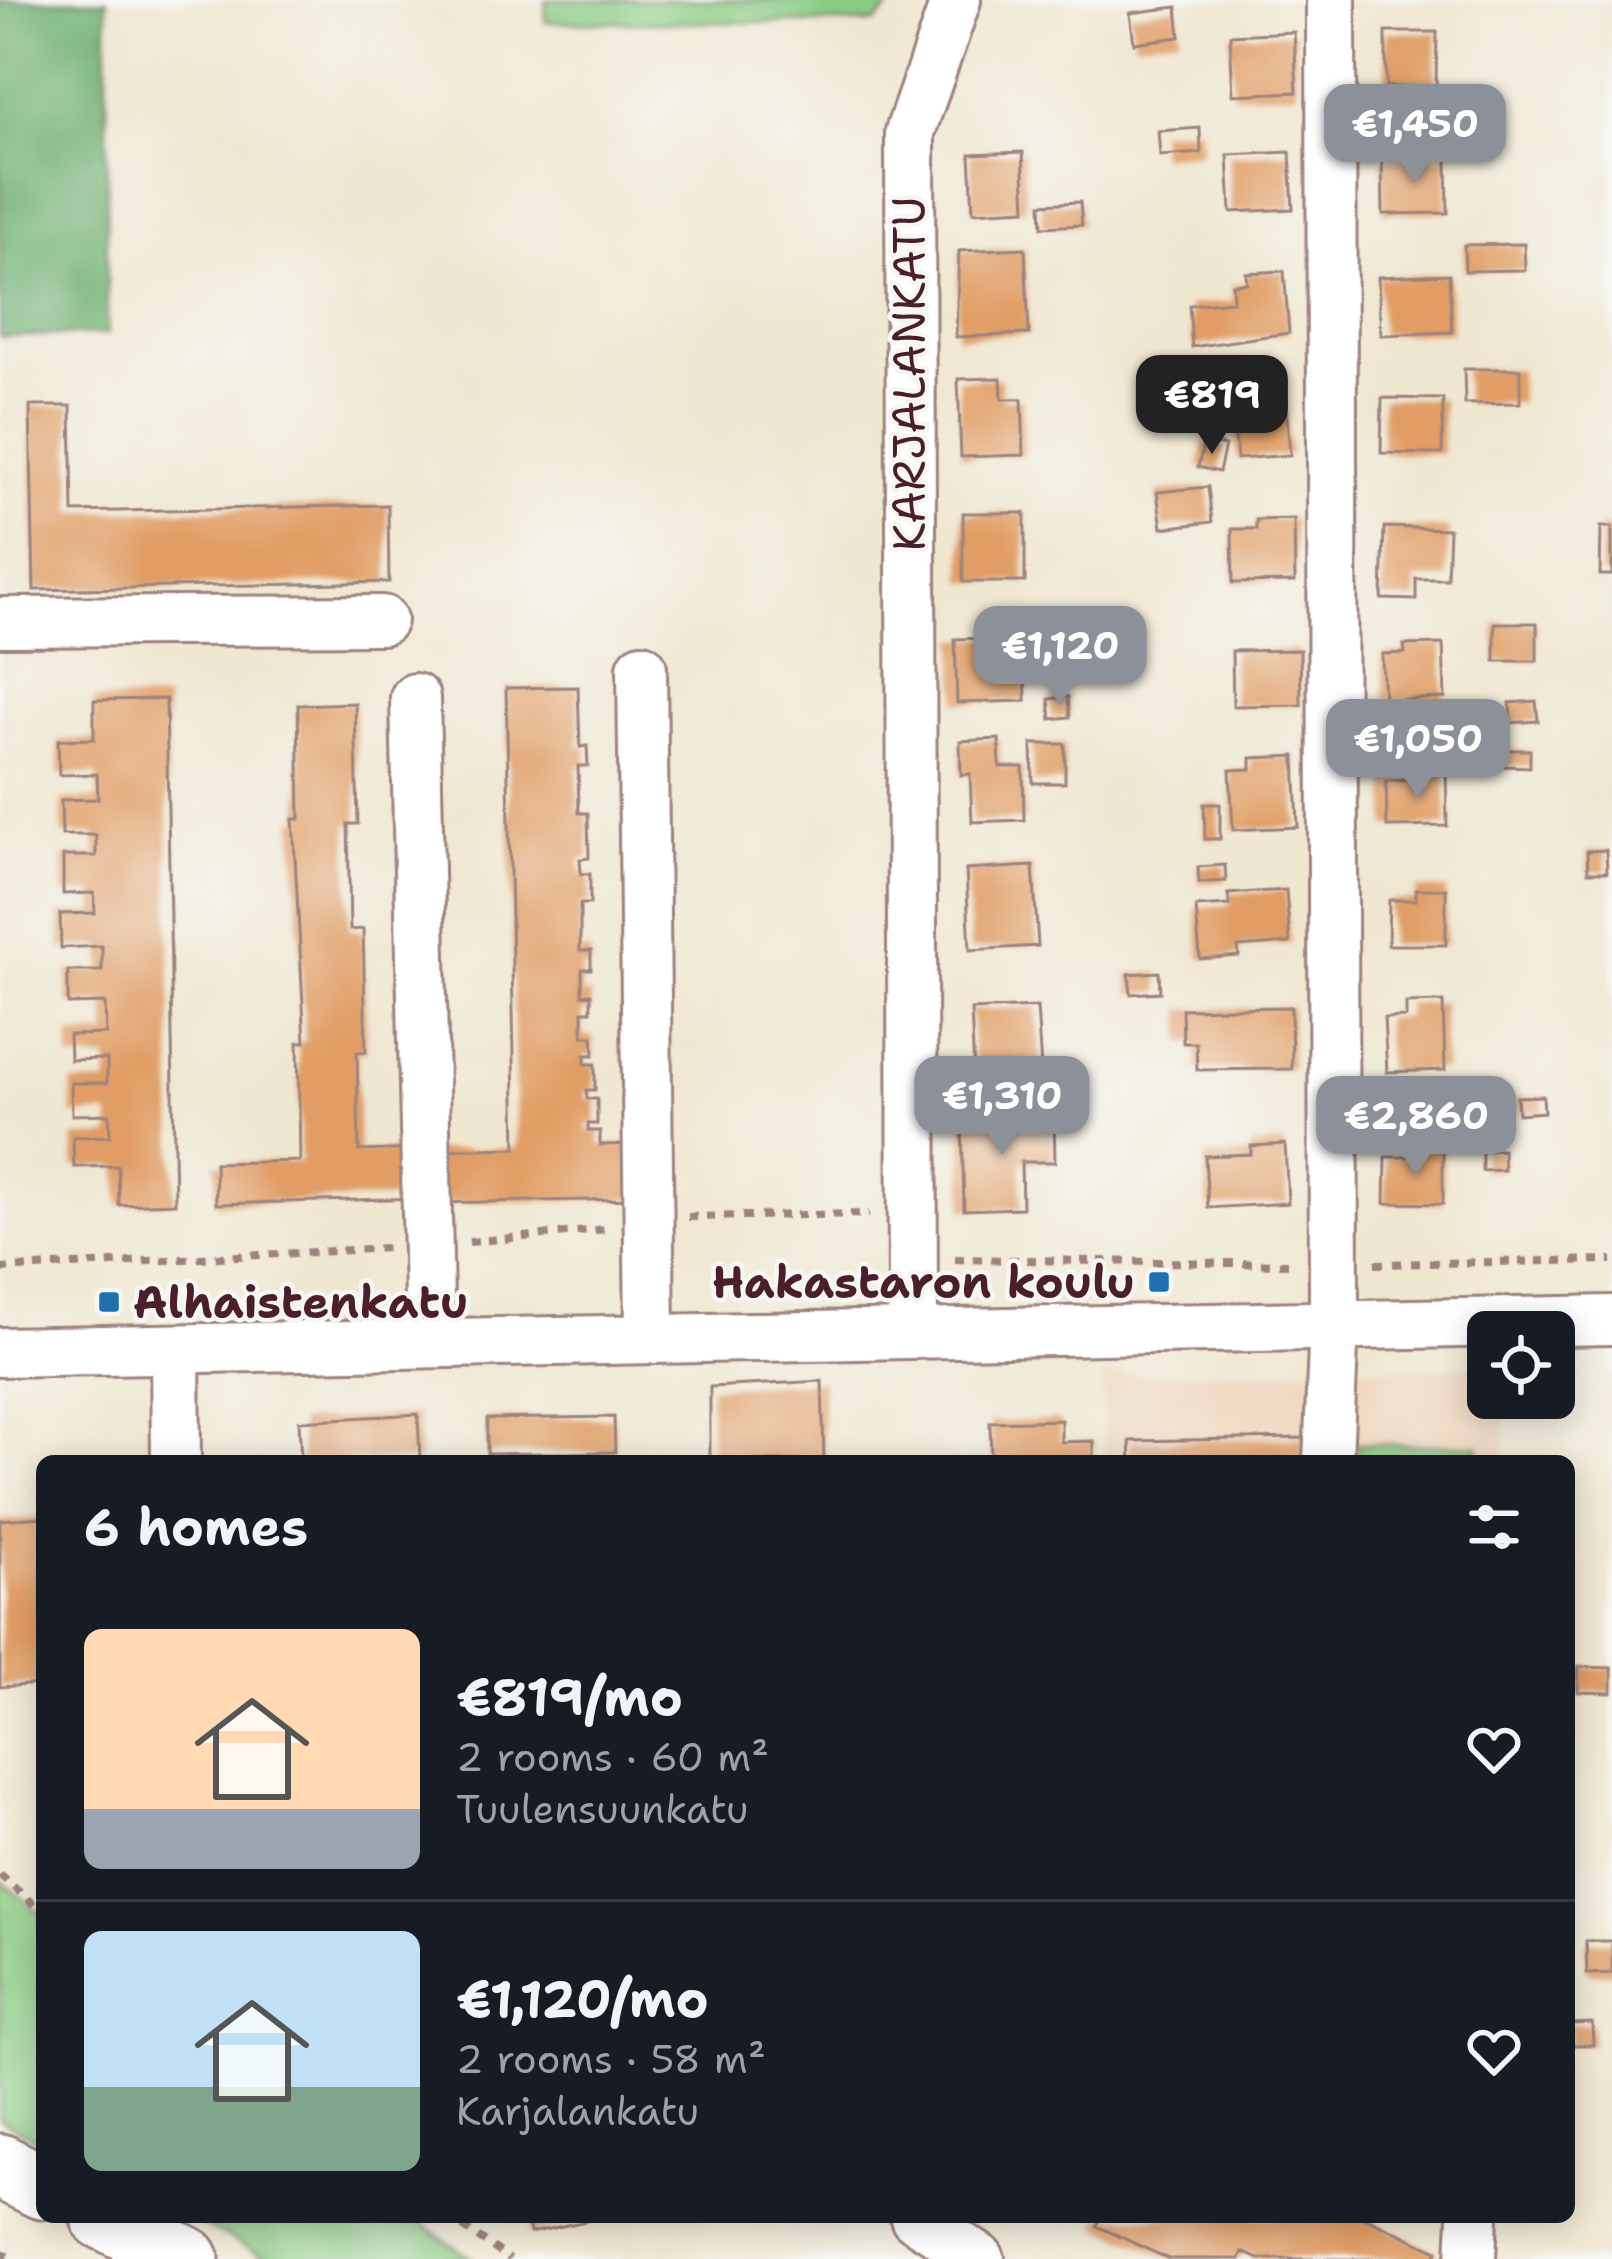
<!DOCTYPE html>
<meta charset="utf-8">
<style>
:root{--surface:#171b24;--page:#242831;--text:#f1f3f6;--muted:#9ea1a6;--line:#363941;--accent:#8c9099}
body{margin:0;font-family:"Shantell Sans",sans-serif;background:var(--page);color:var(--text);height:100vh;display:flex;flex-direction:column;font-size:45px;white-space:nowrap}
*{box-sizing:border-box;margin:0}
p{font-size:39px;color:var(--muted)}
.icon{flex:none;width:66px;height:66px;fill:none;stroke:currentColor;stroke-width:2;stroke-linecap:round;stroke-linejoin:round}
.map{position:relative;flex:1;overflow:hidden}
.details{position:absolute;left:36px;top:1455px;width:1539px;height:768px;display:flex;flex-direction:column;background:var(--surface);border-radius:18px;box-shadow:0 6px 30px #0003}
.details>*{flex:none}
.fabs{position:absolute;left:1467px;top:1311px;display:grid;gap:24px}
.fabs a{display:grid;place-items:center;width:108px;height:108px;border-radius:18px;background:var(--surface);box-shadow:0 6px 30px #0003;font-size:60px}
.price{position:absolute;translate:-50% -102px;padding:0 27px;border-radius:24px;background:var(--accent);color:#fff;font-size:39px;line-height:78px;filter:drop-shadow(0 3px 6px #0008)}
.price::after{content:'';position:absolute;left:50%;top:72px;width:36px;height:27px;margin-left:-18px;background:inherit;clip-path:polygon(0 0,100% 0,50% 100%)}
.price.on{background:#222;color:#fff}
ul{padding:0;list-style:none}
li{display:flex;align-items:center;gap:36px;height:300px;padding:0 48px}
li+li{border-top:3px solid var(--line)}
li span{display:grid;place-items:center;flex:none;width:336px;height:240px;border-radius:18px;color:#555}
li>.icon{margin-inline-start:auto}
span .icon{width:144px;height:144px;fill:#fffc;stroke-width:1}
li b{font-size:51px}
h2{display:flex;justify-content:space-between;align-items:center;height:144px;padding:0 48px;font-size:51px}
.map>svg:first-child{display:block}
.built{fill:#efd6bc}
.green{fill:#8bcc84;stroke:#6a7658;stroke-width:3}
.forest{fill:#70b072;stroke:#5d684e;stroke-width:3}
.building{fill:#e19d65}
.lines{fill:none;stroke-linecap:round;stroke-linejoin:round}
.minor-casing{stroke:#9d837e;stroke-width:54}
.major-casing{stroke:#9d837e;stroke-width:69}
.path{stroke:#9d837e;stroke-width:8;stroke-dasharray:9 9;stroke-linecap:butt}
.minor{stroke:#fff;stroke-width:48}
.major{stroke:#fff;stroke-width:63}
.poi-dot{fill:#1f6fb2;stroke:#f6f6f2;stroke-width:4.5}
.labels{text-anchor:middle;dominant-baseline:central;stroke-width:9;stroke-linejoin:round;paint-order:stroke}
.street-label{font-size:45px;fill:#4a1f2b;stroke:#f6f6f2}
.poi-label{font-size:45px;font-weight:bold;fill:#4a1f2b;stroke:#f6f6f2;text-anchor:end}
</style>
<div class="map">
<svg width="1612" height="2259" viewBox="0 0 1612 2259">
<rect width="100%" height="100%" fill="#f6f6f2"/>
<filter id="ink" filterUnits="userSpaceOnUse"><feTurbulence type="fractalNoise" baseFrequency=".00833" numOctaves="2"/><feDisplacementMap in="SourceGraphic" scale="24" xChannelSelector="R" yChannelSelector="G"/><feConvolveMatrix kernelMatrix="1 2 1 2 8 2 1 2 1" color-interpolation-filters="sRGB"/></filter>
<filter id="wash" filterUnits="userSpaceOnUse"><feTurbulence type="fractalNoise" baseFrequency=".004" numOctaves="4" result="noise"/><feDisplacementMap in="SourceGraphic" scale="48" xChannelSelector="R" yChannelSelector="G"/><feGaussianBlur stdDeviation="2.7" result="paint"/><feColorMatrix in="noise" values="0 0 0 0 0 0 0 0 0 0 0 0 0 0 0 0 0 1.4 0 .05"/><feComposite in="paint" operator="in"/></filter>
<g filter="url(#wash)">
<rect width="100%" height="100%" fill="#f0e7d1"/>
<!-- built -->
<path class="built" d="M1488,1366V1398H1505V1461H1104L1103,1375Z"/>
<!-- green -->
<path class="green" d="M546,0H897L875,23L545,22Z
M1358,1444L1479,1446V1461H1357Z
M0,1880L42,1914V2141L0,2120Z
M188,2217H413L472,2259H270Z"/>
<!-- forest -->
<path class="forest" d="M0,0H107V334L0,337Z"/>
<g id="blocks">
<!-- building -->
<path class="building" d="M1177,7L1180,37L1134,43L1130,13Z
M1294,32L1297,92L1233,95L1230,35Z
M1386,32H1437L1436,87H1386Z
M1484,124L1485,143L1450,144V125Z
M1200,128L1201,153L1160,156L1158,131Z
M1023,152L1026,209L973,212L970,154Z
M1290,152L1293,209L1231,212L1228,155Z
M1447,158L1448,213L1383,214L1382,159Z
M1080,202L1082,225L1042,227L1041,204Z
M1524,244L1525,270L1465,271L1464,245Z
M1025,248L1029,334L956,337L959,251Z
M1284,271L1289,333L1192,347L1189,305L1233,301L1232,284L1247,283L1246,273Z
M1449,274L1452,332L1381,335L1378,277Z
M1464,369H1520V403L1465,404Z
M1001,378L1002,399H1022L1024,455L961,457L958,379Z
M1382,398L1443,399L1442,454L1381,453Z
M1286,405L1290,455L1237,459L1233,410Z
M30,406H71L73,512L388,505L389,582L34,590Z
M1204,442L1225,446L1219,472L1198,467Z
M1208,487L1212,522L1162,528L1157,492Z
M963,513H1025V582H963Z
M1294,519L1295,582L1233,583L1232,529H1256V520Z
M1384,527L1449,529L1447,579H1416V600L1382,599Z
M1601,527H1612V575H1600Z
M1495,623H1537V661H1495Z
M1024,637L1026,701L957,703L955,639Z
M1443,644L1445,698L1384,700L1382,654L1405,653L1404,645Z
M1300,650L1301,705L1233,706L1232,651Z
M578,687L580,747L587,746L588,766H578L579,813H588L589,858L580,859L581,874H590V904H580V951H591V969H582V995L591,994V1011H583V1036H593L594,1055H585V1064H595V1090H586L587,1099H597V1124H588V1131H600V1145L638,1144L639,1199L433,1203L432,1150L516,1148L506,688Z
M1068,697L1070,717L1051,719L1049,699Z
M166,699L175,1203L119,1205L118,1166L74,1167L73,1137L110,1136L109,1114L72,1115L71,1083H107V1059L70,1060L69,1035L106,1034L105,1003L68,1004V971H102V946L61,948L60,914L95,913L94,893L63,894V856H96V835H62L61,800L98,799L97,774L59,775L58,740L94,739V700Z
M1536,701L1538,721L1511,723L1510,703Z
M355,703L358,824H348L350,930L363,929L366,1052H357L359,1151L421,1149L422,1198L216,1204L215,1163L300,1161L298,1042H305L293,819H300L298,705Z
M999,739L1000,767H1023L1024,820L972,822L970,774L961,775L960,741Z
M1032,744H1065V783H1033Z
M1500,750H1530V767L1500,766Z
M1295,756L1298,827L1233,830L1230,770L1251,769V758Z
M1417,770H1446L1447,826L1387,827L1386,781L1417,780Z
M1204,804H1220V839H1205Z
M1606,850L1607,872H1588L1587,851Z
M1225,865L1226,881L1199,883L1198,867Z
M1033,866L1038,946L970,950L966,870Z
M1416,889H1446V945H1388L1389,900H1416Z
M1286,890L1290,943L1238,947L1239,956L1200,959L1196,907L1230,905L1228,894Z
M1159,972L1160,992L1131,994L1129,974Z
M1443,1002L1445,1070L1387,1072L1384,1018L1406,1017V1003Z
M1037,1007L1041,1069L974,1073L971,1010Z
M1291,1007L1292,1069L1197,1070L1196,1043H1183L1182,1009Z
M1543,1096L1544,1112L1518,1114L1517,1097Z
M1054,1117L1055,1162H1021L1022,1208L964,1210L962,1119Z
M1285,1144L1288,1203L1208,1208L1205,1156L1251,1154V1146Z
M1416,1147L1443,1148V1204L1385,1203L1386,1157H1416Z
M1503,1150L1504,1170L1482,1171V1151Z
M822,1381L824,1461H710V1387Z
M418,1414L420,1461H301L299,1421Z
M614,1417L615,1452L487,1454V1419Z
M1061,1420V1442L1094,1441V1461H991L990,1422Z
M1305,1438V1461H1131L1130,1441Z
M42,1517V1684L0,1687V1520Z
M1579,1667L1612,1668V1693L1578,1692Z
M1586,1941H1612V1973L1587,1974Z
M1592,2023L1593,2045H1569V2024Z
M527,2217H595V2219L530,2233Z
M1101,2217H1364L1437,2251L1433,2259H1259L1243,2252L1240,2259H1169L1097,2226Z"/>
</g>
</g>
<g filter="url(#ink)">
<use href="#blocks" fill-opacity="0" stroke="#9d837e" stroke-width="3"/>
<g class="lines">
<!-- minor casing -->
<g class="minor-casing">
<path id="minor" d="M0,622L382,620
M642,668L650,1337
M415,698L430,1343
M913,1331L910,132L956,0
M175,1350L176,1461
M0,1352L1612,1320
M1328,1461L1334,1324L1331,0
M915,2217L980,2259
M1471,2259L1473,2217"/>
</g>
<!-- major casing -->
<g class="major-casing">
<path id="major" d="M0,2166L42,2187
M103,2217L187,2259"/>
</g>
<!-- path -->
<path class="path" d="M688,1217L869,1214
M469,1242L609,1229
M955,1259L1294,1264
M1375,1264L1612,1260
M0,1269L388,1248
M0,1875L42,1912
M448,2217L510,2259
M0,2252L15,2259"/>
<!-- minor -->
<use href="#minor" class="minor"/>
<!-- major -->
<use href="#major" class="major"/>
</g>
</g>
<!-- markers -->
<g class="poi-dot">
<rect x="1147" y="1270" width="24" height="24" rx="6"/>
<rect x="97" y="1290" width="24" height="24" rx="6"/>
</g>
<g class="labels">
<!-- street labels -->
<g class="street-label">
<text transform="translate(909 374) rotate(-90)">KARJALANKATU</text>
</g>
<!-- poi labels -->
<g class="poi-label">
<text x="1135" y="1282">Hakastaron koulu</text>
<text x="133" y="1302" text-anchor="start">Alhaistenkatu</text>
</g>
</g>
</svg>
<div class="fabs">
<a><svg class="icon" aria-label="locate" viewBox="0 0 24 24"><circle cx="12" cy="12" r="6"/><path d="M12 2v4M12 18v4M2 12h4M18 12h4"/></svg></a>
</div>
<b class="price" style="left:1415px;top:186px">€1,450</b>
<b class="price on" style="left:1212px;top:457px">€819</b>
<b class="price" style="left:1060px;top:708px">€1,120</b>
<b class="price" style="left:1418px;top:801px">€1,050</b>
<b class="price" style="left:1002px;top:1158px">€1,310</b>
<b class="price" style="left:1416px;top:1178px">€2,860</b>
<section class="details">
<h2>6 homes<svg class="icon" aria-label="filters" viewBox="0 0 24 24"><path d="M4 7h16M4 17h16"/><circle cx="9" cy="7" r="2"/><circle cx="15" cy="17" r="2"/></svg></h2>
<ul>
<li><span style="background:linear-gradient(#ffd9b3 75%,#9aa5b1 0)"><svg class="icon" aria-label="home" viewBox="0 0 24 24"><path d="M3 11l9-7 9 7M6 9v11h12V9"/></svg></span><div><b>€819/mo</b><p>2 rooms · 60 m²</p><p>Tuulensuunkatu</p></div><svg class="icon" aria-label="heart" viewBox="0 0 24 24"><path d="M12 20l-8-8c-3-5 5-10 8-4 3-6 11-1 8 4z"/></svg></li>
<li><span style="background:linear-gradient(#bfe0f5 65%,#7fa58c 0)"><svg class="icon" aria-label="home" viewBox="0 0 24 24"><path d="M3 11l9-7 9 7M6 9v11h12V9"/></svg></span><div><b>€1,120/mo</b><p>2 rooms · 58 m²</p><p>Karjalankatu</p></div><svg class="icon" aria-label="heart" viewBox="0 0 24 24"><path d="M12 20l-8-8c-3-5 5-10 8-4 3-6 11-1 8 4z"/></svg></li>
</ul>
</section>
</div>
